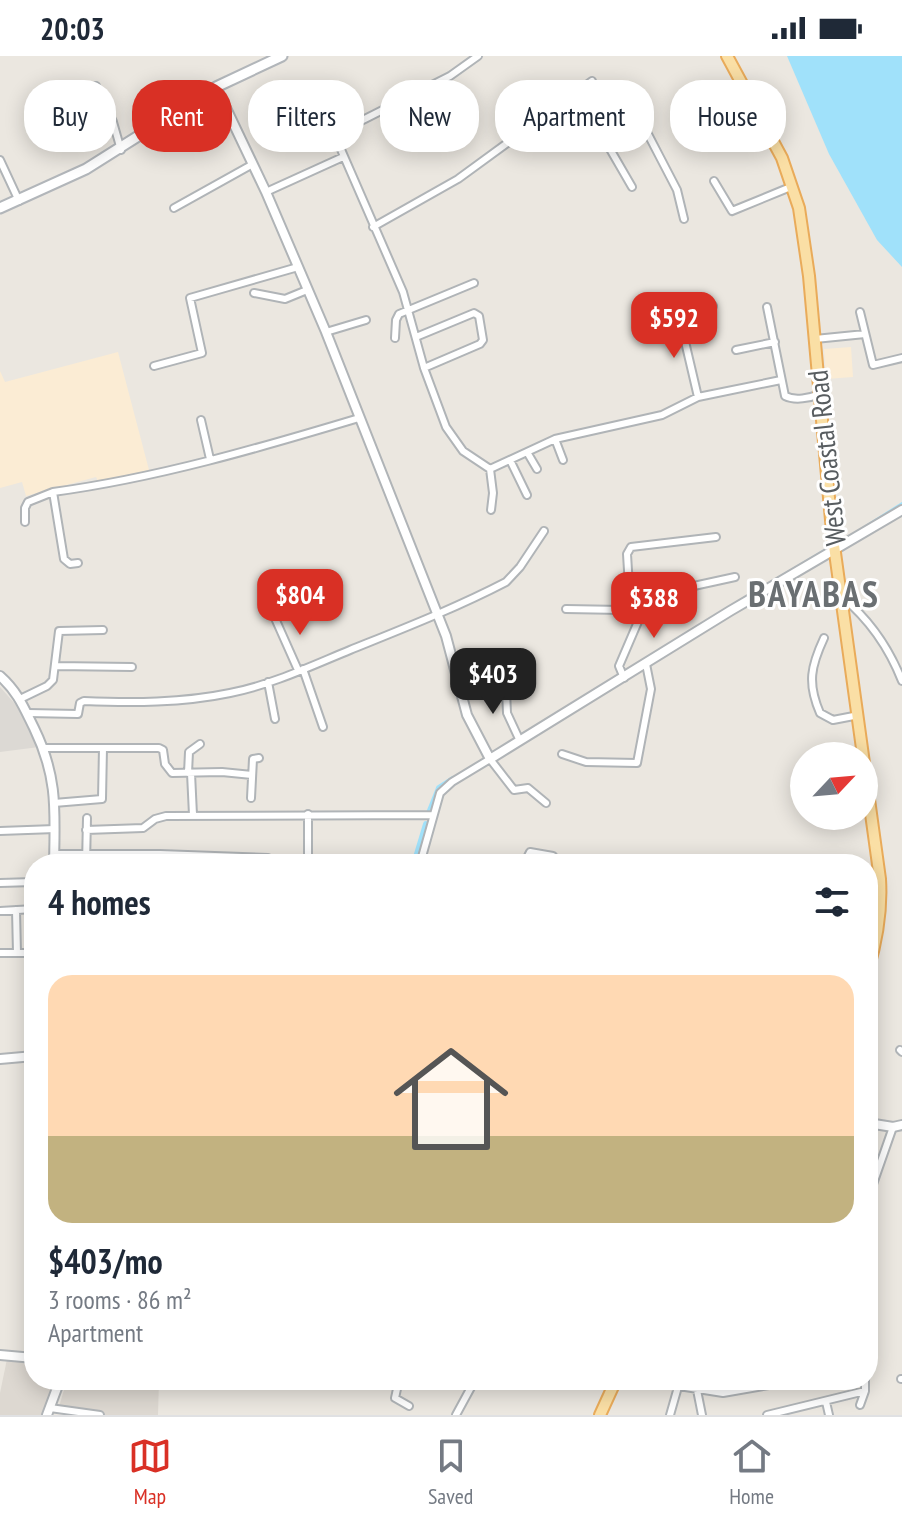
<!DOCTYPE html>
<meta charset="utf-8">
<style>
:root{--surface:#fff;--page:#f6f6f7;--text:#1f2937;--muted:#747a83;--line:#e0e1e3;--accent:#d93025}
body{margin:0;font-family:"PT Sans Narrow",sans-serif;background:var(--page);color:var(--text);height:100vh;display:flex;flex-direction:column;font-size:30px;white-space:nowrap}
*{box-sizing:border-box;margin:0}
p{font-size:26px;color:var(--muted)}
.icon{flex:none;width:44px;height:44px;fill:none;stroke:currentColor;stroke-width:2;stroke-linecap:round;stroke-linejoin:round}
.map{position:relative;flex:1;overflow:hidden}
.panel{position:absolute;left:24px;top:798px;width:854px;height:536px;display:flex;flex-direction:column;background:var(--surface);border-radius:32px;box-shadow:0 4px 20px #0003}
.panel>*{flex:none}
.banner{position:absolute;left:24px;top:24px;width:854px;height:72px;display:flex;gap:16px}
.needle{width:52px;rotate:64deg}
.fabs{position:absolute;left:790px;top:686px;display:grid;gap:16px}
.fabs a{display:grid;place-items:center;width:88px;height:88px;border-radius:50%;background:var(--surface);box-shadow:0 4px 20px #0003;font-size:40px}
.price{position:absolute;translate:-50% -68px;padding:0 18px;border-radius:16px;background:var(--accent);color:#fff;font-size:26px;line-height:52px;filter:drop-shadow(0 2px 4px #0008)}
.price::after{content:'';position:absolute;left:50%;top:48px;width:24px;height:18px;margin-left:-12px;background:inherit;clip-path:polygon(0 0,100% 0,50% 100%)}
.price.active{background:#222;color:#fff}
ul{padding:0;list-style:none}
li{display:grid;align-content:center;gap:16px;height:424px;padding:0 24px}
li+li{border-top:2px solid var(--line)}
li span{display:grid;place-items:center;height:248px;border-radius:24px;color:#555}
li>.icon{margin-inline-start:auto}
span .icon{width:144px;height:144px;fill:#fffc;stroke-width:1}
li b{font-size:34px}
h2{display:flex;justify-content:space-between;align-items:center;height:96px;padding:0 24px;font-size:34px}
.tag{padding:0 28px;border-radius:32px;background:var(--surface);box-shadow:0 4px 20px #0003;font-size:28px;line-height:72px}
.tag.active{background:var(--accent);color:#fff}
.status{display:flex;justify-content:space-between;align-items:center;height:56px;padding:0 40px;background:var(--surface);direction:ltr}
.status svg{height:22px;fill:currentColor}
.menu{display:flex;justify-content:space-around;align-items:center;height:112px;border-top:2px solid var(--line);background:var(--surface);font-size:22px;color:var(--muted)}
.menu a{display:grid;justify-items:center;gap:4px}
.menu .active{color:var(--accent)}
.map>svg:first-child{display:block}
.commercial{fill:#fbecd4}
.industrial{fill:#dcd9d4}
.education{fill:#ddd8d1}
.water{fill:#a0e1fa}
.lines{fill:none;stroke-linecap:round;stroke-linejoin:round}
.stream{stroke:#a0e1fa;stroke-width:2}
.canal{stroke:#a0e1fa;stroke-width:6}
.minor-casing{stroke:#b0b4b7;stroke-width:10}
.tertiary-casing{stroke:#b0b4b7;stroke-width:12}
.secondary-casing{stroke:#b2b6ba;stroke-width:13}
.primary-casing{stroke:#e9ab5a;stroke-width:14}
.minor{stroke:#fff;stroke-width:6}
.tertiary{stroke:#fff;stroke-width:8}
.secondary{stroke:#fff;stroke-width:9}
.primary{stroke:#fadfa5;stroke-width:10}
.labels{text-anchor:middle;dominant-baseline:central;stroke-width:6;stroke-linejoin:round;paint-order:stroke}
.street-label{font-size:28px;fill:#585d60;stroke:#fff}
.district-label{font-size:36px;font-weight:bold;letter-spacing:2px;fill:#6a6f72;stroke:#fff}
</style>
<div class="status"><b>20:03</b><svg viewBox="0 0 49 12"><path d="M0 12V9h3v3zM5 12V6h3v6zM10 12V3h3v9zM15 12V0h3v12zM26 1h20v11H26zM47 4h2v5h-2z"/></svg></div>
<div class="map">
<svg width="902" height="1359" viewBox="0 0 902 1359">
<rect width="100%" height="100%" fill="#ebe7e0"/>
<!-- commercial -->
<path class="commercial" d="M851,291L853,321L826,323L824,293Z
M118,296L149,414L99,427L96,421L26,440L22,426L0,432V315L5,326Z"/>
<!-- industrial -->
<path class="industrial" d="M0,631L16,649L39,691L0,696Z"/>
<!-- education -->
<path class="education" d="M7,1303L34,1306V1324H55L44,1359H0V1337Z
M67,1324H159L158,1359H89L58,1354Z"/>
<!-- water -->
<path class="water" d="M787,0H902V211L877,184L829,98Z"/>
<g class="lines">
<!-- stream -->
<path class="stream" d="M842,485L902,447
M732,549L826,493"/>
<!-- canal -->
<path class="canal" d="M429,757L439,732L453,723
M414,808L426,768"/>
<!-- minor casing -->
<g class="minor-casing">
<path id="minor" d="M478,0L450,20L341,75L336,82L403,236L424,312L446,371L463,395L490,413L555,383L662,359L698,341L781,324
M96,30L113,66L121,94
M577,36L632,131
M601,74L634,57L638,59L677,134L684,163
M0,104L19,145
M714,125L732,155L793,130
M266,136L343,101
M174,152L253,108
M373,171L458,123L592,25
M254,237L285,243L307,234
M767,251L785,340C795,345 810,342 820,338
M860,256L873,309L902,302
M679,260L698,341
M645,270L713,250
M326,276L366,264
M416,281L474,257L479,260L483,284L480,288L424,312
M395,282L396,264L399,258L474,227
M815,283L865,278
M736,294L775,286
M154,310L202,297L190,242L298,211
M201,364L210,403
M555,383L563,404
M527,396L537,413
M510,404L527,439
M490,413L493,437L491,454
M25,466V452L28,446L53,436
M716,481L631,491L627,498L629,531L680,533L735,521
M78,507L70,508L64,503L53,436C157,422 259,392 359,362
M842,541C870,564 889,592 902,625
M566,553L622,554L629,531
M274,560L298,614
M824,582C811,610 807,627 820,657L833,664L859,659
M55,610L132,611
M303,613L323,671
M624,622L619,610L640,561L646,533
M268,626L275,663
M506,635L507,657L520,685
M20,643L47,630L53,624L59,575L103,574
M28,657L78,658L80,647L84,645C132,647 182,647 230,637C271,629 311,610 350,594C402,573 456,552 506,526L520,511L544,475
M44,692H159L163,694L165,708L172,717L222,716L252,719
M562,698L586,706L637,707L651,633L646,608
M188,717L189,696L200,688
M191,717L193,759
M251,742L253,703L259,702
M54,747L102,743L103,692
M86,774L143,772L155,763L166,760L433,759
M0,775L55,773
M54,798H160L268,802
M86,808L87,762
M308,808V758
M420,808L440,737L452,726L490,703L514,734L528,732L546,747
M524,808L530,796L553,800
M0,827L34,826
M16,854L17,897
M0,855L34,853
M0,897H34
M900,994L902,996
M868,1132L872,1131L893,1071
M868,1306V1309
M901,1323H902
M399,1324L395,1342L409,1350
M641,1324L723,1337L798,1324
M697,1334L702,1359
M826,1346L829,1359
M860,1349L865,1335V1324
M50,1352L100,1359
M456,1359L475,1324
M670,1359L678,1331
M767,1359L865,1335"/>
</g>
<!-- tertiary casing -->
<g class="tertiary-casing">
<path id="tertiary" d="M216,31L266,136L326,276L446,580L467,659L490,703L730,555L902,454
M0,620C18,636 24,652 34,672C58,721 55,755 54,808
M0,1003L34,1000
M868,1067L893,1071L902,1069
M0,1299L34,1302
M47,1359L60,1324"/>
</g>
<!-- secondary casing -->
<g class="secondary-casing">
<path id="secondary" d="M0,152L86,113L216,31L282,0"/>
</g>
<!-- primary casing -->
<g class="primary-casing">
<path id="primary" d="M727,0L782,102L799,152L809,220L832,475L880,823C882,854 877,884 868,914
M600,1359L616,1324"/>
</g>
<!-- minor -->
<use href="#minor" class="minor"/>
<!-- tertiary -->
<use href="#tertiary" class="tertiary"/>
<!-- secondary -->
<use href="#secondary" class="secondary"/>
<!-- primary -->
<use href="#primary" class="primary"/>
</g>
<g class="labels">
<!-- street labels -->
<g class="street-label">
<text transform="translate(826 402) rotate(-96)">West Coastal Road</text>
</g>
<!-- district labels -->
<g class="district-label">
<text x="814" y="537">BAYABAS</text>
</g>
</g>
</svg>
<div class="fabs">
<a><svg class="needle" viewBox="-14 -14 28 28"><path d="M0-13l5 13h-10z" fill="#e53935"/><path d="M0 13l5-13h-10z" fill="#747a83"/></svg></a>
</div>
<b class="price" style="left:674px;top:304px">$592</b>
<b class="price" style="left:300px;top:581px">$804</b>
<b class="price" style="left:654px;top:584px">$388</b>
<b class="price active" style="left:493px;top:660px">$403</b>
<div class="banner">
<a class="tag">Buy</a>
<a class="tag active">Rent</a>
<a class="tag">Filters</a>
<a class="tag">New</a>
<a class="tag">Apartment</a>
<a class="tag">House</a>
</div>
<section class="panel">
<h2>4 homes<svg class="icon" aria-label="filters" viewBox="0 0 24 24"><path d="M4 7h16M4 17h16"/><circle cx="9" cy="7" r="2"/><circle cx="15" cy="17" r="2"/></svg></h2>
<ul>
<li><span style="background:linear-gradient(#ffd9b3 65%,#c2b280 0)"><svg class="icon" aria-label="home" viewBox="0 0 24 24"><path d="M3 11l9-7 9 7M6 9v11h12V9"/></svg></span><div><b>$403/mo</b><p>3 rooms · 86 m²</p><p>Apartment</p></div></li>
</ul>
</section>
</div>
<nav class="menu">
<a class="active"><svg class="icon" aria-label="map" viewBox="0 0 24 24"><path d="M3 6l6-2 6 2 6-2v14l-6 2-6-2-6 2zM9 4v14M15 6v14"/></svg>Map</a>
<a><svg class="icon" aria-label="saved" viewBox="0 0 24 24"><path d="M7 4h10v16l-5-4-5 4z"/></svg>Saved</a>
<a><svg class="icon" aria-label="home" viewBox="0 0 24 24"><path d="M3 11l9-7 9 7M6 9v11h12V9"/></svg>Home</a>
</nav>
